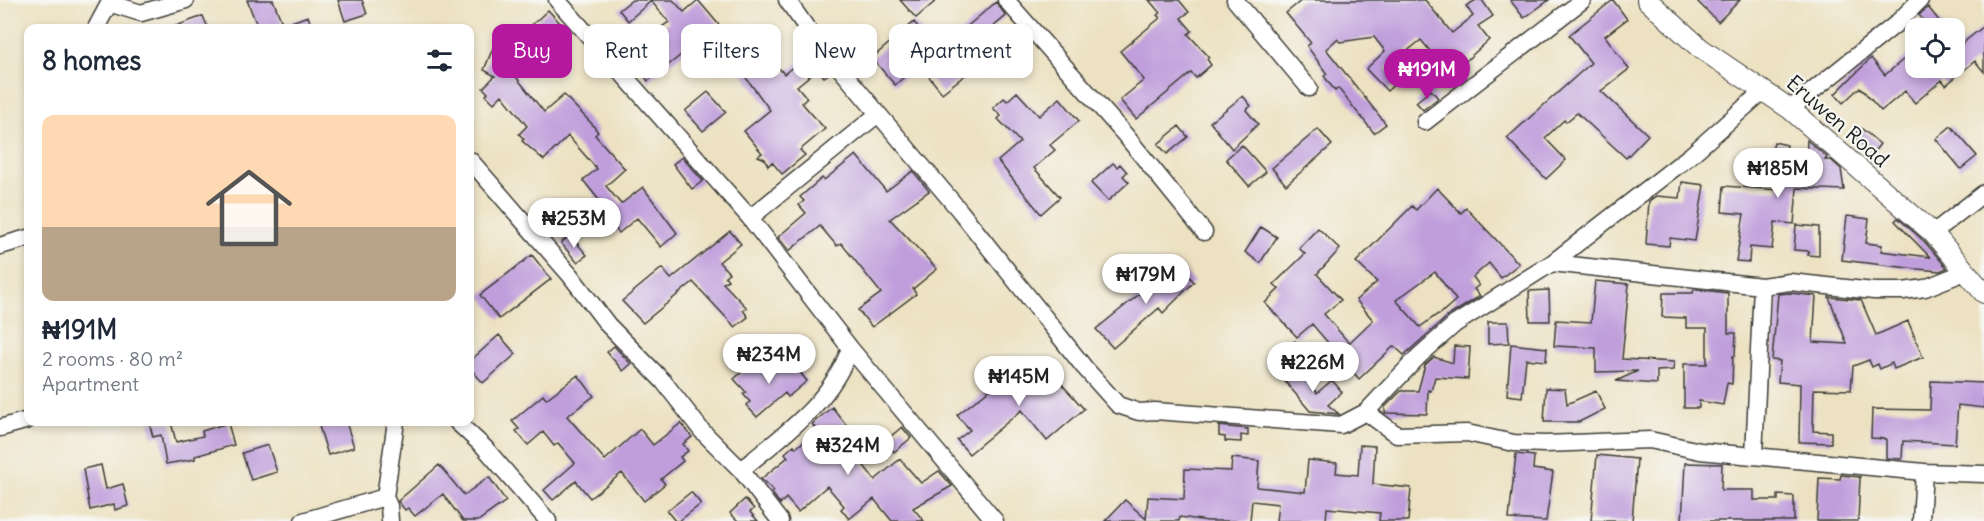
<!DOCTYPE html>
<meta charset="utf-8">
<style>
:root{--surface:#fff;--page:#f2f2f3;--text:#1f2937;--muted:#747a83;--line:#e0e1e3;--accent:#b5179e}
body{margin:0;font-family:Delius,sans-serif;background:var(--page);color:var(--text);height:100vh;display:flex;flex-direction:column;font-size:22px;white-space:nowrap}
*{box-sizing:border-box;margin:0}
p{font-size:20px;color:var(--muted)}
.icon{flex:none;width:33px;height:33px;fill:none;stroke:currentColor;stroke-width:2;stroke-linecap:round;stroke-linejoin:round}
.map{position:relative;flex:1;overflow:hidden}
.details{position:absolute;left:24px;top:24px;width:450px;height:402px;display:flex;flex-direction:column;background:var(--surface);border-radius:12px;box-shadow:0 3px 9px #0003}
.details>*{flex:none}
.hud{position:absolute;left:492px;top:24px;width:570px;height:54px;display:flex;gap:12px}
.controls{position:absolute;left:1905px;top:18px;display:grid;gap:12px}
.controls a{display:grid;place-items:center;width:60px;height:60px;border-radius:12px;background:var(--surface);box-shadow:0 3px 9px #0003;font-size:30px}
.price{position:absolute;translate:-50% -51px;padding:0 14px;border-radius:21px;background:#fff;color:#222;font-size:20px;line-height:39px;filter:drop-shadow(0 2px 3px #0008)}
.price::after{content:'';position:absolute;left:50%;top:36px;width:18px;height:14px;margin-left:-9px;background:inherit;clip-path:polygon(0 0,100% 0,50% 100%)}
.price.current{background:var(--accent);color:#fff}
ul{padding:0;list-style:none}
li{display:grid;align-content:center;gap:12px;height:318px;padding:0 18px}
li+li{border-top:2px solid var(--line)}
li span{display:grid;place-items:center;height:186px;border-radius:12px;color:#555}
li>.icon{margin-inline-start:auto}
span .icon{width:108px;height:108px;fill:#fffc;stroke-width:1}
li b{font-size:26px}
h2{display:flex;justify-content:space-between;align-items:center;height:72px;padding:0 18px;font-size:26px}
.pill{padding:0 21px;border-radius:12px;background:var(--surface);box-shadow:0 3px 9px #0003;font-size:21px;line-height:54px}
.pill.current{background:var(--accent);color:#fff}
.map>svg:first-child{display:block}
.building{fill:#bf9edb;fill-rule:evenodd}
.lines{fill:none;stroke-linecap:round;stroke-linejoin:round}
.minor-casing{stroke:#3b3a35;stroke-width:19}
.tertiary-casing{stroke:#3b3a35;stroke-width:22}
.minor{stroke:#fff;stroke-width:16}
.tertiary{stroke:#fff;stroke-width:20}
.labels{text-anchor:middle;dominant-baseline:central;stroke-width:4.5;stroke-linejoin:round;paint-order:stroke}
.street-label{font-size:21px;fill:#1c1c1c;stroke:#f6f6f2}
</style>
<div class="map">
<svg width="1984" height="521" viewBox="0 0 1984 521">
<rect width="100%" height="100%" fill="#f6f6f2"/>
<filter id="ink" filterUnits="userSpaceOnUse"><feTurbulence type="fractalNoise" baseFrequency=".0167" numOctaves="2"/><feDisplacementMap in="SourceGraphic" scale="12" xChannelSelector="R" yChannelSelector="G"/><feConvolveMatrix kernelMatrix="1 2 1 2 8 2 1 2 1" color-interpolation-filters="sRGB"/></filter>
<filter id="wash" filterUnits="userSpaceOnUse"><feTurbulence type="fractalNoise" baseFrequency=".008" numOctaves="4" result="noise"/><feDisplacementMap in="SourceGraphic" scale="24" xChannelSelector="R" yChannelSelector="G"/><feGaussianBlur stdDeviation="1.35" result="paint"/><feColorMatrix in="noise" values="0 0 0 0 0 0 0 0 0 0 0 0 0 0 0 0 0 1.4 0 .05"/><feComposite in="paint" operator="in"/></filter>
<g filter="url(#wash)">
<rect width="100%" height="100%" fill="#ece1c1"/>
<g id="blocks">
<!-- building -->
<path class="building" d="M247,0H273L283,25L308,16L312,28H258Z
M338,0H362L367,14L345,21Z
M632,0H673L684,12L698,0L719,25L648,81L639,68L629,60L663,32L660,28L669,22L651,1L628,21L619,10Z
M900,0H937L916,18Z
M1149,0H1179L1189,12L1181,18L1192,31L1188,34L1209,57L1207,59L1211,65L1196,78L1191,73L1136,119L1120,100L1144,80L1120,51L1160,18L1157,15L1160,13Z
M1302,0H1425L1452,33L1473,16L1466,6L1476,0H1482L1493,16L1478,26L1489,40L1450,75L1421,40L1386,68L1398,81L1387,91L1366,69L1385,51L1374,37L1340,42L1337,39L1326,49L1386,124L1374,133L1338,88L1335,91L1324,76L1327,74L1307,46L1311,43L1286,13Z
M1510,0H1549L1524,18Z
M1613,0L1627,19L1605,36L1629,69L1601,91L1648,135L1626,158L1577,113L1566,122L1564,120L1545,138L1566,160L1546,179L1507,138L1591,63L1569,35Z
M1696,0H1740L1718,22Z
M996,2L1006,16L969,47L982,62L942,93L919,64L895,85L872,58L914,22L938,51Z
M1928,7L1945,28H1930L1919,15Z
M548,10L560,23L509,68L544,112L564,95L592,124L598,132L595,135L625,169L606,186L621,204L643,187L677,233L661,247L637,218L619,233L603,214L607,210L583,180L597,169L568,136L544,160L522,141L524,139L519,134L527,126L502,95L494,103L486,95L488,93L483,88L495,76L484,70L502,26L521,35Z
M203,16L208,28H174L173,27Z
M1984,26V72L1975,61L1946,85L1942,80L1915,103L1905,91L1881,111L1860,87L1843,103L1835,94L1871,58L1885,75L1911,53L1916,59V68H1954V50Z
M812,51L830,73L824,77L818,69L797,86L807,98L802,103L825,129L800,150L805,155L782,174L772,162L768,166L765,159L758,156L762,153L744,131L770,110L744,75L768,55L784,74Z
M1431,90L1438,98L1423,110L1416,102Z
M708,92L726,112L703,131L685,111Z
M1017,92L1039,116L1060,98L1079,121L1050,145L1055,150L1034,168L1060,197L1041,214L998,161L1020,142L998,119L1001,116L993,108L1004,98L1007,101Z
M1243,96L1251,106L1246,110L1258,124L1232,149L1210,122Z
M1179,126L1188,137L1167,154L1158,144Z
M1951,126L1977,156L1961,169L1936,139Z
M1861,128L1880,144L1873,153L1852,135Z
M1318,129L1332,145L1286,185L1272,168Z
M1807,140L1827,157L1825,160H1831L1841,169L1844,190L1797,188L1794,224L1775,222L1772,249L1750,247L1749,262L1736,261L1744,214L1722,212L1724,186L1779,190L1781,162L1806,163Z
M1774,142L1787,145L1784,159L1771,156Z
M1242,145L1266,172L1249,186L1226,159Z
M856,155L886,191L913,171L929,191L890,219L937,269L913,289L916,294L872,327L858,310L881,293L841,243L837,246L820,226L789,251L778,237L806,213L799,205L804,201L800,197L822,178L824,180Z
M682,157L703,181L692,189L673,164Z
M1113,163L1117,167L1120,164L1127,172L1123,176L1129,182L1108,201L1091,183Z
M1682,182L1704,185L1695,241L1670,238L1669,246L1646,244L1649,201L1656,196L1680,198Z
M1437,188L1461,213L1466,208L1519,264L1501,278L1489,263L1473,277L1479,285L1474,289L1480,296L1448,316L1404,355L1394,346L1359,379L1312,324L1297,337L1265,303L1279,289L1274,284L1305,254L1299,248L1318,228L1340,249L1317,274L1341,300L1324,314L1349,343L1373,320L1356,300L1377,282L1356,262L1412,206L1416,210ZM1435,272L1456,300L1439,315L1438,314L1420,327L1396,300Z
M1847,216L1869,219L1866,243L1882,245L1881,251L1930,257L1895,221L1898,218L1924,241L1947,268L1940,271L1917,269L1842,260Z
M1796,225L1819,227V256L1808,255L1809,251L1794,250Z
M1261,227L1277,237L1260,263L1245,252Z
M730,231L741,244L719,262L729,273L725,276L728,280L723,283L747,308L743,310L748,317L735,327L693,282L643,323L622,301L662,268L671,279Z
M570,235L587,255L577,262L561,243Z
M532,255L551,279L499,319L480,295Z
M1178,263L1194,282L1163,313L1159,308L1113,348L1096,329Z
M1595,281L1629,284L1622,359L1674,362L1673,370L1657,371V384L1616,381L1638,371L1596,372V348L1554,346L1556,320L1591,322Z
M1694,289L1728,293V333H1736L1735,356H1733L1732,384L1727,383L1723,405L1699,401V408H1684V364H1707V328H1686V318L1662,317L1663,293H1693Z
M1549,290L1550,321H1530L1529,291Z
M1790,293L1816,296L1813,342L1847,344L1829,297L1861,300L1876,335L1908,321L1923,357L1894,369L1892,363L1880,369L1878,364L1872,367L1869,360L1853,366L1851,390L1814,389L1813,431L1831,432V443L1799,442L1800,384L1778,382L1780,361L1772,360L1778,294Z
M1488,322H1508L1509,343L1488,344Z
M499,335L516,354L483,383L470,368V361Z
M1295,341L1314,361L1302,371L1284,351Z
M1511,344L1547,348L1546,361L1526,359L1522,397L1507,395Z
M614,346L631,364L623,371L607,352Z
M1454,346L1470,347L1468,379L1435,377L1431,391L1428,390L1427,414L1385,413V407L1401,391H1418L1425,365L1434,357L1453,363Z
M789,359L807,381L788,397L785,393L757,417L746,405L750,402L743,394L746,392L734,379L754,361L767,376Z
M1025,362L1030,369L1033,366L1051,388L1059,381L1084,409L1047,441L1022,410L969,454L957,440L970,430L957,415Z
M1296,369L1317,393L1332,380L1342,392L1328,405L1339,414L1310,411L1283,379Z
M578,375L594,396L567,416L605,460L640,429L653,445L681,423L692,437L683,444L688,451L680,457L683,461L661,479L665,484L644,501L622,473L590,498L576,481L553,500L544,490L575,463L558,443L554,446L543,432L528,445L516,431L519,429L512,421L543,395L546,399Z
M1931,381L1984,383V408L1958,405L1955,444L1903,441L1902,459L1886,458V439L1871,438L1872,409L1930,410Z
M1546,388L1565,389L1567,404L1596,391L1605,409L1579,422H1544Z
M832,407L856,437L847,444L875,480L900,459L921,483L939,471L952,486L913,508L924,521H892L874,499L849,519L841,509L844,506L827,486L798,512L786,498L780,504L772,493L774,491L761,479L788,457L785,453L794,445L796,448L817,430L812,424Z
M149,422H171L176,442L203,436L202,431L228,423L234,445L195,456V459L166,464L161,435L153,437Z
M333,422H346L354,447L328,455L319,426Z
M1219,426L1248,429V436L1241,435V442L1225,441V437L1219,436Z
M902,427L911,438L894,452L885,441Z
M268,445L277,472L251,480L242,453Z
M1360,445L1375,446L1373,484L1411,488L1408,521H1379L1380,513L1327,508L1326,521H1276L1278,504L1252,501L1250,521H1208L1180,517L1179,521H1105L1125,500L1146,519L1148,497L1184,499L1185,469L1231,471L1232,458L1259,461L1257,487L1305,492L1308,460L1337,463L1336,473L1358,475Z
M1516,454L1534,456L1533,469L1553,472L1546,521L1509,519Z
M1597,455L1637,459L1632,521H1591Z
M1685,463L1722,464L1721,490H1754V500H1778V495L1794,496V521H1682Z
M101,465L106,489L123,484L128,506L115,510L114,504L90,510L83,469Z
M439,465L464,495L489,477L506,501L478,521H463L443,494L415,516L408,508L405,510L398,501Z
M1841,475L1860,477L1858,521H1817L1819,478L1840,479Z
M691,492L701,504L679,521H675L667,511Z
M745,499L754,509L750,512L758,521H738L730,513Z"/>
</g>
</g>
<g filter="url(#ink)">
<use href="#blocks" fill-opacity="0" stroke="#3b3a35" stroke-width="1.5"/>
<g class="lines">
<!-- minor casing -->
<g class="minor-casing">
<path id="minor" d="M557,0L750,218L850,348L995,521
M787,0L811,34L960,211L1084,367L1118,405L1139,412L1155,411L1341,425L1366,412
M1006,0L1126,136L1204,232
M1235,0L1309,88
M112,4L141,13L186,0
M96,28L111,0
M1764,90L1691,155L1552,263L1455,324L1419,356L1366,412L1397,435L1467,433L1514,443L1545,444L1650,440L1700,451L1924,472L1984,474
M1790,109L1896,24L1920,0
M1425,122L1583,0
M470,160L570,275L608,325L663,381L702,431L741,470L780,521
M750,218L878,114
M1933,233L1984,193
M0,246L28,238
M1552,263L1762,286L1790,282L1874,291H1903L1925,288L1965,272
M457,422L485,448L548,521
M0,428L28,420
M1754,455L1762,286
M741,470C783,435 832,402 850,348
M303,521L385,497
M390,521L389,506L385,497L396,422
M1921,521L1924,472"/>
</g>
<!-- tertiary casing -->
<g class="tertiary-casing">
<path id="tertiary" d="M1647,0L1700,48L1790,109L1933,233L1984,293"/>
</g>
<!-- minor -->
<use href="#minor" class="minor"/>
<!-- tertiary -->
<use href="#tertiary" class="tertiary"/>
</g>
</g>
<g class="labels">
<!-- street labels -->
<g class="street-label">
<text transform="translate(1838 121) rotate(41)">Eruwen Road</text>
</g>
</g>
</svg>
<div class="controls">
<a><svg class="icon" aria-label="locate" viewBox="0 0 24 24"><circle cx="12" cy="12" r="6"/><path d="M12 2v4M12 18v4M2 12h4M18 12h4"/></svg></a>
</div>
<b class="price current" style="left:1427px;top:100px">₦191M</b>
<b class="price" style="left:1778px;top:199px">₦185M</b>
<b class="price" style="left:574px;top:249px">₦253M</b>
<b class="price" style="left:1146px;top:305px">₦179M</b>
<b class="price" style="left:769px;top:385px">₦234M</b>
<b class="price" style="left:1313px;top:393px">₦226M</b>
<b class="price" style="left:1019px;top:407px">₦145M</b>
<b class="price" style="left:848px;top:476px">₦324M</b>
<div class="hud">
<a class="pill current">Buy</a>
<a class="pill">Rent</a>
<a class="pill">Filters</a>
<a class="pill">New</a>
<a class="pill">Apartment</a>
</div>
<section class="details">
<h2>8 homes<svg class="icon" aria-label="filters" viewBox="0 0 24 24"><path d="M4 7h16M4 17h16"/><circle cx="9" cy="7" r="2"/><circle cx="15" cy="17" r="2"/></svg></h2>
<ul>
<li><span style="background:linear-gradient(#ffd9b3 60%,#b9a48a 0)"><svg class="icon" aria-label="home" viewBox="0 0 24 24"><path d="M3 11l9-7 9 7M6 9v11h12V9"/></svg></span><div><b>₦191M</b><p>2 rooms · 80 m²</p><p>Apartment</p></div></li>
</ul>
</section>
</div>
